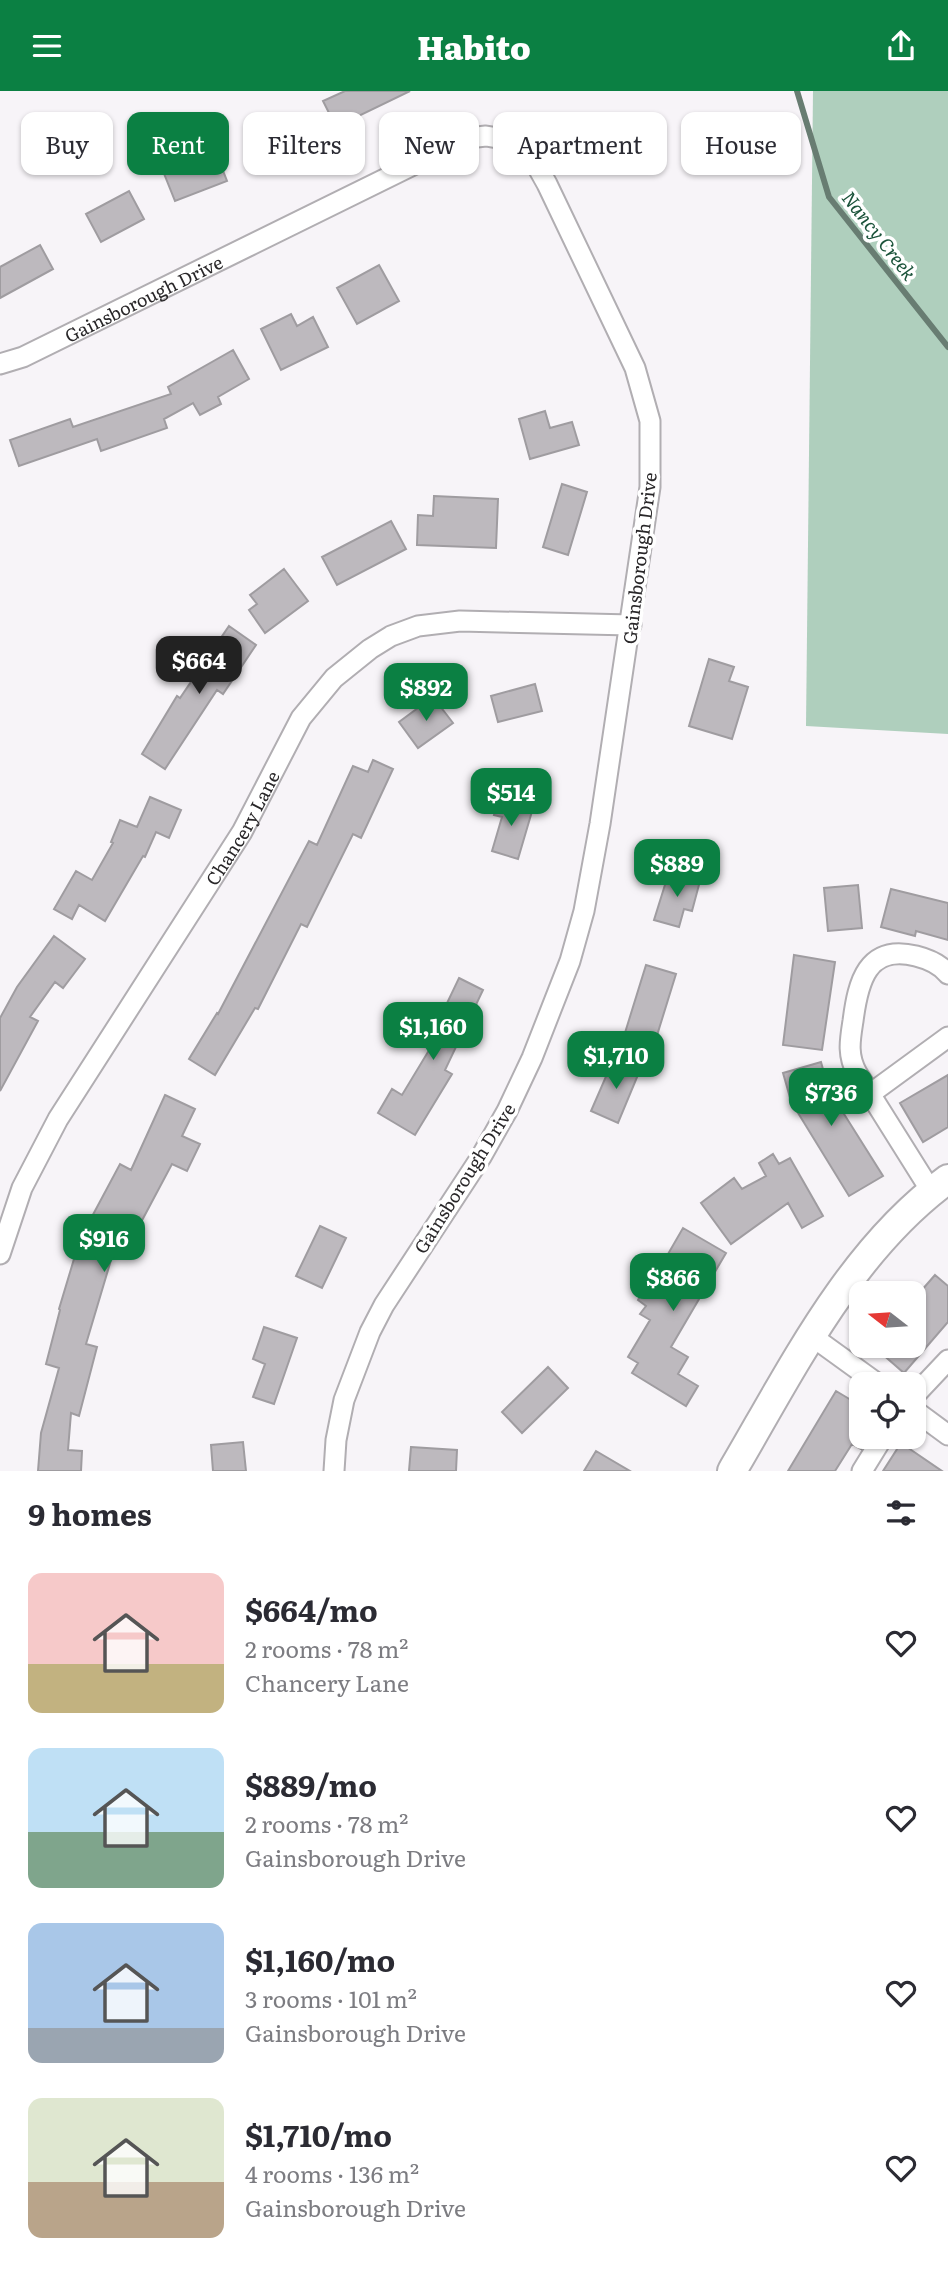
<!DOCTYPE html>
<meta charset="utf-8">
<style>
:root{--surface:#fff;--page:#f7f7f7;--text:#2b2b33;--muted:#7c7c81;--accent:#0b8043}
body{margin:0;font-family:Literata,serif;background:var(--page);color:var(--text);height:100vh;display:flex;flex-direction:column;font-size:26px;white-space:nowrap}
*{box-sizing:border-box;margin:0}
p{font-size:23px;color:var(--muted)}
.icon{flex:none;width:38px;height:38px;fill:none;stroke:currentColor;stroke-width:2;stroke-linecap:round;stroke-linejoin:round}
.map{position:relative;height:1380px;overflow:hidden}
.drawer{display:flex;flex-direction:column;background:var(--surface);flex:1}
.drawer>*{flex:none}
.guide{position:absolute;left:21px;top:21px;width:906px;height:63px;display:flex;gap:14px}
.needle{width:46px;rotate:287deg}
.buttons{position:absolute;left:849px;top:1190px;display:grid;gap:14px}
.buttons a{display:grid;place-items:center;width:77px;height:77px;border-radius:14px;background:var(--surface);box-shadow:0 2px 5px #0004;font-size:35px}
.price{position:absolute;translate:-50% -60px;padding:0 16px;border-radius:14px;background:var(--accent);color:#fff;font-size:23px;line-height:46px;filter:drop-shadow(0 2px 4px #0008)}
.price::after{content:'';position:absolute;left:50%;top:42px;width:21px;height:16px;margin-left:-10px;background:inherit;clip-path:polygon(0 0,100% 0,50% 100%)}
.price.selected{background:#222;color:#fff}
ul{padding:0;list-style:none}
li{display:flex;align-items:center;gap:21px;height:175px;padding:0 28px}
li span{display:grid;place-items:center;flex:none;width:196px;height:140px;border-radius:14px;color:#555}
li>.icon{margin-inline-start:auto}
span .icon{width:84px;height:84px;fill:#fffc;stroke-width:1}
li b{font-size:30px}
h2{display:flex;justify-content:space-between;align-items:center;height:84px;padding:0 28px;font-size:30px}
.tag{padding:0 24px;border-radius:14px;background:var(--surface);box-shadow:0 2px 5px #0004;font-size:24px;line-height:63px}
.tag.selected{background:var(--accent);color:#fff}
header{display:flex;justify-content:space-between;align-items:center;height:91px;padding:0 28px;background:var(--accent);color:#fff;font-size:32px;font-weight:800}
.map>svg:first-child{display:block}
.forest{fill:#afcfbd}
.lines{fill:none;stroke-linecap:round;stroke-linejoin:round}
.stream{stroke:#687d72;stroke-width:6}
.building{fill:#bdb9be;stroke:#9f9ca0;stroke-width:2}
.street-casing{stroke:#b1aeb2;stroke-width:23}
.secondary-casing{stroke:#b1aeb2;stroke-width:32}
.street{stroke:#fff;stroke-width:19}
.secondary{stroke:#fff;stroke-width:28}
.labels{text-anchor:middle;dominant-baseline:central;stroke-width:7;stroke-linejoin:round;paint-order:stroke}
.street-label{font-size:18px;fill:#292729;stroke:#fff}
.water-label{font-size:19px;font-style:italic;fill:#1b533a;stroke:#fff}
</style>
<header><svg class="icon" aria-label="menu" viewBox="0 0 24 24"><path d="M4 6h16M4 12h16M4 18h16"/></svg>Habito<svg class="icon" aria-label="share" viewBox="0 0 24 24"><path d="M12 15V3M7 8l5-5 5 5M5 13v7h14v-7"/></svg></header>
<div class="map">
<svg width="948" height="1380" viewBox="0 0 948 1380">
<rect width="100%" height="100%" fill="#f7f4f8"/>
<!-- forest -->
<path class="forest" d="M813,0H948V643L806,635Z"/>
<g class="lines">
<!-- stream -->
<path class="stream" d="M797,0L829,106L948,256"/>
</g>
<!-- building -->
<path class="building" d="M345,0H410L336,36L323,10Z
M215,59L227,90L175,110L163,80Z
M129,100L144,128L101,151L86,123Z
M40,154L53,178L0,207V176Z
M379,174L399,210L357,233L337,197Z
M291,223L297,235L313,226L328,256L281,279L261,238Z
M233,259L249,288L218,306L221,313L200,324L193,312L164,328L167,337L101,360L97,348L19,375L10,349L70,328L73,336L171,303L168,296Z
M545,320L550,337L572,331L579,354L530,368L519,328Z
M562,393L587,401L568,464L543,456Z
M434,405L498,408L496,457L417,454L418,424L433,425Z
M391,430L406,458L337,494L322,466Z
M284,478L308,510L265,542L249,519L257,513L250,504Z
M229,535L256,554L223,603L217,599L165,678L142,663L177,605L180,607Z
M709,568L734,576L729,590L748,596L732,648L689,635Z
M535,593L542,620L498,631L491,605Z
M433,606L453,632L418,657L399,631Z
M373,669L393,678L361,747L353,743L307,836L301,833L258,918L255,917L215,984L189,968L217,922L218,923L309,750L317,754L353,675L368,681Z
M150,706L181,719L169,747L156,741L145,766L143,765L105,830L79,814L72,828L54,818L76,780L92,789L113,752L111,751L120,729L137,736Z
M500,707L533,717L518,768L492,760L502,726L494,724Z
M669,781L700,790L692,820L684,818L679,836L654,829Z
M858,794L862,837L828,840L824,797Z
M891,798L948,812V849L916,840L915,845L881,836Z
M54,845L85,868L63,897L55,891L30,926L38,930L0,1000V927L17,896Z
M794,864L835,871L822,959L783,954Z
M646,874L676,883L654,954L624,945Z
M459,887L483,899L445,979L452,983L415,1044L378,1022L392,998L402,1004L431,956L427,954Z
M614,967L640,979L618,1032L591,1020Z
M821,971L834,1018L839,1015L883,1085L849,1105L795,1017H793L783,982Z
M948,984V1036L923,1051L900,1012Z
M165,1004L195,1018L182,1045L200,1053L187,1080L172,1073L139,1135L125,1127L104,1167L111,1169L86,1253L97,1256L79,1325L71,1322L68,1359L82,1360L81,1380H38L41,1342L59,1277L46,1273L60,1219L59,1218L80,1148L120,1073L131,1079Z
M773,1063L779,1073L790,1067L823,1125L802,1137L788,1112L731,1153L701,1112L734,1087L742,1098L766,1085L759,1072Z
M320,1135L346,1147L322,1197L296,1185Z
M683,1137L726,1162L671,1256L688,1266L678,1283L698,1295L686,1315L632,1282L638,1272L628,1266L650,1229L640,1223L646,1215L638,1209L646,1195L649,1196Z
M935,1184L948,1195V1231L904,1282L873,1255H914V1208Z
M264,1236L297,1247L274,1313L253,1306L265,1273L253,1268Z
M548,1276L568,1297L522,1342L502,1321Z
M836,1300L861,1315V1358L852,1353L835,1380H788Z
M243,1351L246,1380H213L211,1354Z
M901,1352L942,1380H883Z
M411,1356L457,1359L456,1380H409Z
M596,1360L630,1380H584Z"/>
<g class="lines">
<!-- street casing -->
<g class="street-casing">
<g id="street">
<path id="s1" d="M0,273L23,266L468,47L486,45L516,50L528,59L547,93L635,277L650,330V396L600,733L584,820L570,870L532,967L507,1020L481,1066L384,1214L370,1241L344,1309L336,1349L334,1380"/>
<path d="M870,1003L948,946"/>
<path d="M931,1100L857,982C847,964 850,949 853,930C858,891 867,853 916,865C928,868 940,873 948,883"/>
<path id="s2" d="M0,1163L22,1097L58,1028L242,741L301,627L334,587L370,558L391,545L418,535L460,530L631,534"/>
<path d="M813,1246L878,1293"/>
<path d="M914,1305L948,1269"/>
<path d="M914,1319L948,1344"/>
<path d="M862,1380L883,1346"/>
</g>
</g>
<!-- secondary casing -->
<g class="secondary-casing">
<path id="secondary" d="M732,1380C792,1278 850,1159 948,1088"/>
</g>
<!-- street -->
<use href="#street" class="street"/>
<!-- secondary -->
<use href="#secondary" class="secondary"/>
</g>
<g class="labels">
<!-- street labels -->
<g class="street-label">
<text stroke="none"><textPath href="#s1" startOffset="158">Gainsborough Drive</textPath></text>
<text transform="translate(639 467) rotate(-83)">Gainsborough Drive</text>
<text stroke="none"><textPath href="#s2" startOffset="492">Chancery Lane</textPath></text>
<text transform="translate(464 1087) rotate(-58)">Gainsborough Drive</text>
</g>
<!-- water labels -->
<g class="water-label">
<text transform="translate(880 144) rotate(52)">Nancy Creek</text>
</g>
</g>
</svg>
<div class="buttons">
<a><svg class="needle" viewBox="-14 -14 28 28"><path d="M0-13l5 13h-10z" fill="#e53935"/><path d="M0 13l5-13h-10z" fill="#7c7c81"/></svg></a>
<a><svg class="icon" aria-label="locate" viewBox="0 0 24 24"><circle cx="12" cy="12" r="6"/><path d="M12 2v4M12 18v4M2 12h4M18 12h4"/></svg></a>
</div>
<b class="price selected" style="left:199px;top:605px">$664</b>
<b class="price" style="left:426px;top:632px">$892</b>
<b class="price" style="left:511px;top:737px">$514</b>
<b class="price" style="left:677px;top:808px">$889</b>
<b class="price" style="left:433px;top:971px">$1,160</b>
<b class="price" style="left:616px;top:1000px">$1,710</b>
<b class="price" style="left:831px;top:1037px">$736</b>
<b class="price" style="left:104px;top:1183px">$916</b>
<b class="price" style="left:673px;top:1222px">$866</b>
<div class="guide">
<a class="tag">Buy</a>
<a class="tag selected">Rent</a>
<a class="tag">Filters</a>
<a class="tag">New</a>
<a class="tag">Apartment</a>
<a class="tag">House</a>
</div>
</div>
<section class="drawer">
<h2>9 homes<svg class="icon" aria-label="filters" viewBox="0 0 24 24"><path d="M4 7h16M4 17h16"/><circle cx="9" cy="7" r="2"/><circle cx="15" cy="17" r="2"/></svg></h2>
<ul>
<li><span style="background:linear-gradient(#f6c9c9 65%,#c2b280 0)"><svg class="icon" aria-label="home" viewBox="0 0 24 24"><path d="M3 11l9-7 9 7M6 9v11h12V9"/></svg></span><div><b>$664/mo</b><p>2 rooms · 78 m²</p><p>Chancery Lane</p></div><svg class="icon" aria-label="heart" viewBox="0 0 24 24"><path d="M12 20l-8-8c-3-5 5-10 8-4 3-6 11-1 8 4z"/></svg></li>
<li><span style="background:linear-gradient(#bfe0f5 60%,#7fa58c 0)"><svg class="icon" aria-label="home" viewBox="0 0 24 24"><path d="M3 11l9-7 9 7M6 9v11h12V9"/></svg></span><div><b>$889/mo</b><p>2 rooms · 78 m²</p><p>Gainsborough Drive</p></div><svg class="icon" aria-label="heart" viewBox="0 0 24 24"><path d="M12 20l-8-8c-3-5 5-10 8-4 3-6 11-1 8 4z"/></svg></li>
<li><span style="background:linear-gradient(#a9c7e8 75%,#9aa5b1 0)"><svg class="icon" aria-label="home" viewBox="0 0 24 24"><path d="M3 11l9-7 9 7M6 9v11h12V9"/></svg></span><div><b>$1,160/mo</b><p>3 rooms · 101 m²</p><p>Gainsborough Drive</p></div><svg class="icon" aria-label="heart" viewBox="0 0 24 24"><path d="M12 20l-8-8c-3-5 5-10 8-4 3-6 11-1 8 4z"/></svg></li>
<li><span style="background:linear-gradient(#dfe7d0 60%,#b9a48a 0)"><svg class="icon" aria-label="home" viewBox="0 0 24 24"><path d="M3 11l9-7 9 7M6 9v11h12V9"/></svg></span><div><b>$1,710/mo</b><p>4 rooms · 136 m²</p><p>Gainsborough Drive</p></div><svg class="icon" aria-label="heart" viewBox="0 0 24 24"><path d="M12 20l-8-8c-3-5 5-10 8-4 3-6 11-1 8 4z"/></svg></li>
</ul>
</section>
